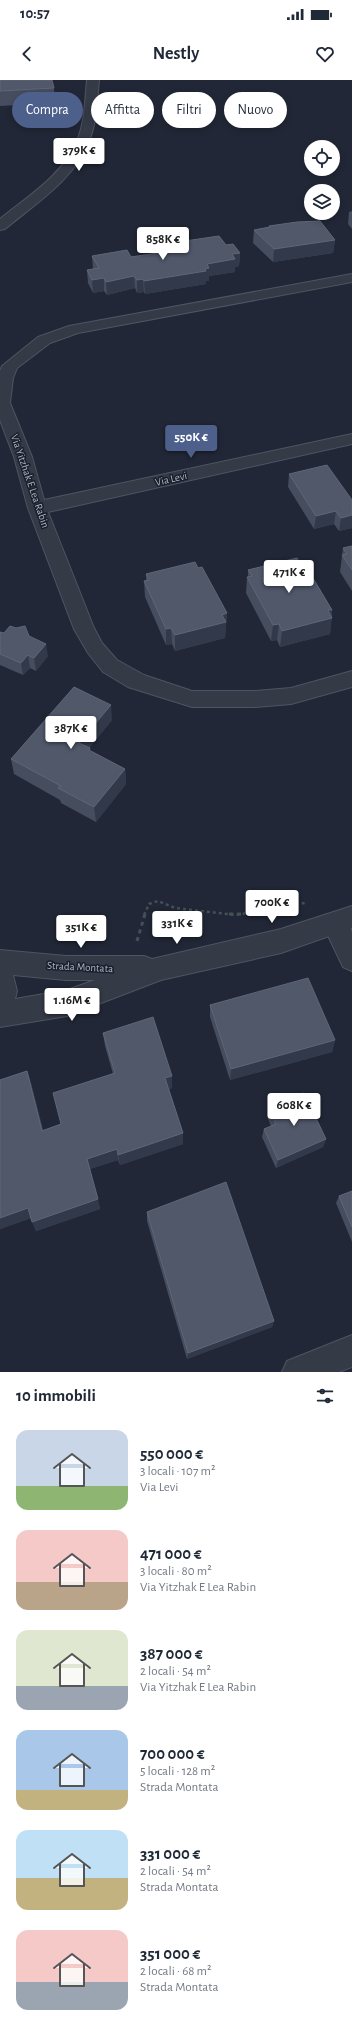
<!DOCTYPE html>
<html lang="it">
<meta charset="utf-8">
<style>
:root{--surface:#fff;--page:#f6f6f7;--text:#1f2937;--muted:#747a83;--accent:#4d5f8b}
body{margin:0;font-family:"Alegreya Sans",sans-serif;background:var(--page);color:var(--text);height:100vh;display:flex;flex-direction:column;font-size:15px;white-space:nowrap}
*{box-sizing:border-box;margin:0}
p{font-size:13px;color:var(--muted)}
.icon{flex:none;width:22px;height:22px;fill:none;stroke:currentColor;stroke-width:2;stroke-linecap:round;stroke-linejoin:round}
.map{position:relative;height:1292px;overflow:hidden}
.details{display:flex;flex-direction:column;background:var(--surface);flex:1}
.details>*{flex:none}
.hud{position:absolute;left:12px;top:12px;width:328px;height:36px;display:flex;gap:8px}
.fabs{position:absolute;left:304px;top:60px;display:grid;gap:8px}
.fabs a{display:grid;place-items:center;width:36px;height:36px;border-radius:50%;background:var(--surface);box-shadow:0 2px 6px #0003;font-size:20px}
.price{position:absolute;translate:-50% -34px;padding:0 9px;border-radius:4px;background:#fff;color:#222;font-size:13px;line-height:26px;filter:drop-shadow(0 1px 2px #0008)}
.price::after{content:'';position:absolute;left:50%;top:24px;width:12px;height:9px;margin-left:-6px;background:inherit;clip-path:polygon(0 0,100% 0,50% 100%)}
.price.current{background:var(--accent);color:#fff}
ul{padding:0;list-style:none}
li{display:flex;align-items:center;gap:12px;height:100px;padding:0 16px}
li span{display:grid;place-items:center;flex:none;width:112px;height:80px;border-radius:12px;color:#555}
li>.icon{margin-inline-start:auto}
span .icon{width:48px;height:48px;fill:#fffc;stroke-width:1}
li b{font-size:17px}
h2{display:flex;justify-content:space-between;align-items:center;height:48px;padding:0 16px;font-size:17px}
.pill{padding:0 14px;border-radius:18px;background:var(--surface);box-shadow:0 2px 6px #0003;font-size:14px;line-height:36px}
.pill.current{background:var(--accent);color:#fff}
.status{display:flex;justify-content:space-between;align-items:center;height:28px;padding:0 20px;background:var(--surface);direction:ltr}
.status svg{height:11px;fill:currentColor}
header{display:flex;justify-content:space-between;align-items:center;height:52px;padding:0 16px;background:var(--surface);font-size:18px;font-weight:700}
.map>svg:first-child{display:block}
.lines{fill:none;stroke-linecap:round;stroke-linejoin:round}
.minor-casing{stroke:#4f5462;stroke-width:2}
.tertiary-casing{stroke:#4f5462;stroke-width:2}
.path-far1{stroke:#435157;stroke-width:2.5;stroke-dasharray:3 3;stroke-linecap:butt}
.path{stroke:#435157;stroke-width:3;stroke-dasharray:4 4;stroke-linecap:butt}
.minor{fill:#353a47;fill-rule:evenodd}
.tertiary{fill:#353a47;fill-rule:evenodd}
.wall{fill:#454d5f}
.shaded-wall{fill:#32394a}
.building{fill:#50586a;stroke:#5f6678}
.labels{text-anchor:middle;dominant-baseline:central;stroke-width:3;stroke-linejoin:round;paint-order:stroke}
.street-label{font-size:11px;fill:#afb4c4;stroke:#1a1f2c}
</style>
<div class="status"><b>10:57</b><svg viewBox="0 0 49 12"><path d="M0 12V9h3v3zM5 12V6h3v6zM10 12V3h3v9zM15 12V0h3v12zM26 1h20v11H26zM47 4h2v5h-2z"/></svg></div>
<header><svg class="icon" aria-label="back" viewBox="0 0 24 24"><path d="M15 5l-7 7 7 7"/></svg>Nestly<svg class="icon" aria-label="heart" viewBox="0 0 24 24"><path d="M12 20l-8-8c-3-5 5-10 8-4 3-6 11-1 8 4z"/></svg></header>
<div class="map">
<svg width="352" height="1292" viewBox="0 0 352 1292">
<rect width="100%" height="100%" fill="#212736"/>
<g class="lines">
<!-- minor casing -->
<g class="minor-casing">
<path id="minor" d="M87,0H99C97,20 97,42 89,61C74,100 36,123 5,149L0,150V139C28,116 62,96 77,61C85,42 85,20 87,0Z
M352,194V202L78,253L50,263L17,288L13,298L10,323L32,377L44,420L352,354V364L48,432L94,548L102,563L117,580L144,595L192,611H255L291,608L352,591V607L291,624L255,627H192L128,607L103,592L88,573L74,549L28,428L14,377L0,340V291L2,286L38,257L69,246Z
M335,832L344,835L352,852V891L343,887L322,843L326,835Z
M352,1255V1287L339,1292H282L287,1281Z"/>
</g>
<!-- tertiary casing -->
<g class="tertiary-casing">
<path id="tertiary" d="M352,826V848L281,873L161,900L67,936L0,947V870L66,876H144L152,879L281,849ZM13,895L66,900H95L67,910L15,919L17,911Z"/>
</g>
<!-- path-far1 -->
<path class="path-far1" d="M144,835L149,824L158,821L175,828L236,835L305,823"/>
<!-- path -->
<path class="path" d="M229,834H241
M137,861L145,834"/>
<!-- minor -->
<use href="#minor" class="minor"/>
<!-- tertiary -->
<use href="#tertiary" class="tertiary"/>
</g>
<!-- wall -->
<path class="wall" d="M0,0L54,8L55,23L0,26Z
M352,131V149L348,144L349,132Z
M269,146L335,160L333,173L273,182L253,163L254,150L268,147Z
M185,161L226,165L240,173L239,186L235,187V192L209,196V201H206V204L145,214L144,212L137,213L135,208L107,215L104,211L93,213L88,203L87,190L93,189L92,176L131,177L185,168Z
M289,394L352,420V448L339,451L334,444L314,449L288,407Z
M352,466V511L340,492L343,468Z
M300,484L332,530L330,554L280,567L277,560L271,561L246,513L247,497H248V490Z
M146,494L227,533L225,558L175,571L172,564L166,565L145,517L144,501L146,500Z
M0,552L4,553L29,556L48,576L36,591L30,588L23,595L0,585Z
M112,640L89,668L90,671L125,689L126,704L96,742L61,723L60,720L14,694L11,679Z
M210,925L335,960L332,972L230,1000L210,937Z
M103,953L172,1008L169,1009L183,1053V1064L120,1085L118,1080L90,1089L100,1129L36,1151L31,1138L0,1149V1000L27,991L31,1003L43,1050L61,1044L113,994L105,966Z
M269,1028L326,1059L323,1067L276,1088L262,1057L264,1049L271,1046L267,1037Z
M352,1111V1162L336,1123L339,1116Z
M147,1132L274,1241L272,1247L187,1279L147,1141Z"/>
<!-- shaded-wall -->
<path class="shaded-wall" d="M335,160L333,173L273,182L274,169Z
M240,173L239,186L235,187V192L209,196V201H206V204L145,214L144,201L207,184L232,174Z
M134,196L135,208L107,215L106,202Z
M104,198V211L93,213L92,200Z
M143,199L144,212L137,213V200Z
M336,431L334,444L314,449L316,436Z
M352,435V448L339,451L341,438Z
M328,530H332L330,539L332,538L330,554L280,567L282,551Z
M227,533L225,558L175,571V555L222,535Z
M279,544L277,560L271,561L273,545Z
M171,548L172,564L166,565V549Z
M46,564L48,576L36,591L34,578Z
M28,575L30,588L23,595L21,583Z
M111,625L112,640L81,678L79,663Z
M125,689L126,704L96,742L94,727Z
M335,960L332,972L230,1000L231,989Z
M27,991L31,1003L45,1062L42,1051Z
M172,996V1008L166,1010L165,998Z
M183,1053V1064L120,1085L118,1075Z
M326,1059L323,1067L276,1088L278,1080Z
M117,1069L118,1080L90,1089L87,1079Z
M98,1119L100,1129L36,1151L32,1142Z
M28,1128L32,1138L0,1149V1138Z
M274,1241L272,1247L187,1279L188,1273Z"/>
<!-- building -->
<path class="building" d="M0,0H52L54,8L0,11Z
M320,141L335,160L274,169L254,150L270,147L269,146L297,142Z
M219,156L226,165L233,164L240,173L232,174L235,179L207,184L209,188L205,189L206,191L144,201L143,199L137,200L134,196L106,202L104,198L92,200L87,190L99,188L92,176L127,170L131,177L190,168L185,161Z
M327,385L352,420V435L341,438L336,431L316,436L289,394Z
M352,466V490L342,475L347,474L343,468Z
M297,478L300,484L304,483L332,530H328L332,538L282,551L279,544L273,545L247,497L252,496L248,490Z
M195,482L198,488L202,487L227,533L222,535L226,542L175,555L171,548L166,549L144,501L149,500L146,494Z
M10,546L16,548L25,546L29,556L46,564L34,578L28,575L21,583L0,574V552L4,553Z
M74,607L111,625L79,663L90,668L89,670L125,689L94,727L58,708L61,706L11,679Z
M308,898L335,960L231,989L210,925Z
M153,937L172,996L165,998L183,1053L118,1075L117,1069L87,1079L98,1119L32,1142L28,1128L0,1138V1000L27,991L42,1051L61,1044L53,1013L115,993L103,953Z
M304,1013L326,1059L278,1080L264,1049L276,1044L269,1028Z
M226,1102L274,1241L188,1273L147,1132Z
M352,1111V1147L339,1116Z"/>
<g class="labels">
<!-- street labels -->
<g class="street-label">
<text transform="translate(171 399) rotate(-13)">Via Levi</text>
<text transform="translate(30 401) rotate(71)">Via Yitzhak E Lea Rabin</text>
<text transform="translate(80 887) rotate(3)">Strada Montata</text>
</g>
</g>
</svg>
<div class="fabs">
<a><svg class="icon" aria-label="locate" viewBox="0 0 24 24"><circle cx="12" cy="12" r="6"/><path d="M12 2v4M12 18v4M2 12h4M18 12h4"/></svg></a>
<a><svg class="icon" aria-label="layers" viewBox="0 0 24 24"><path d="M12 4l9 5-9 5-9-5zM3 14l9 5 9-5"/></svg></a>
</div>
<b class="price" style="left:79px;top:92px">379K €</b>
<b class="price" style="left:163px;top:181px">858K €</b>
<b class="price current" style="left:191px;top:379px">550K €</b>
<b class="price" style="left:289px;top:514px">471K €</b>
<b class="price" style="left:71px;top:670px">387K €</b>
<b class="price" style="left:272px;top:844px">700K €</b>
<b class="price" style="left:177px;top:865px">331K €</b>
<b class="price" style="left:81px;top:869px">351K €</b>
<b class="price" style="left:72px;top:942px">1.16M €</b>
<b class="price" style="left:294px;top:1047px">608K €</b>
<div class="hud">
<a class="pill current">Compra</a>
<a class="pill">Affitta</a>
<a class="pill">Filtri</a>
<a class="pill">Nuovo</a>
</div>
</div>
<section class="details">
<h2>10 immobili<svg class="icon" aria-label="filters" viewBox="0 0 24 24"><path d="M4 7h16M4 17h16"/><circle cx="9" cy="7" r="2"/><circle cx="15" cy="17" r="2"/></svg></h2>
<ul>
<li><span style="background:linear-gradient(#c9d6e8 70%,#8fb573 0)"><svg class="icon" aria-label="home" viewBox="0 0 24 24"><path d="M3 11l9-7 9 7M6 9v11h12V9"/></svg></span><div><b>550 000 €</b><p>3 locali · 107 m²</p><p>Via Levi</p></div></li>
<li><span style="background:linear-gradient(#f6c9c9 65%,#b9a48a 0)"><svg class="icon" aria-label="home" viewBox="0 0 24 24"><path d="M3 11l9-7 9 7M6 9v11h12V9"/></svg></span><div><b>471 000 €</b><p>3 locali · 80 m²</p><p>Via Yitzhak E Lea Rabin</p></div></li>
<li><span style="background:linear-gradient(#dfe7d0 70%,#9aa5b1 0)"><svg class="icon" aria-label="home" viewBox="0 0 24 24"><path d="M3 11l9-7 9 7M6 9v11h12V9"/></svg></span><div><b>387 000 €</b><p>2 locali · 54 m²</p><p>Via Yitzhak E Lea Rabin</p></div></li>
<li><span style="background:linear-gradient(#a9c7e8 75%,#c2b280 0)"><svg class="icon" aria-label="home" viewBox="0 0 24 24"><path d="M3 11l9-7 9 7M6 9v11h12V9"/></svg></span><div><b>700 000 €</b><p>5 locali · 128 m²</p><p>Strada Montata</p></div></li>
<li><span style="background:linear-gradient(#bfe0f5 60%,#c2b280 0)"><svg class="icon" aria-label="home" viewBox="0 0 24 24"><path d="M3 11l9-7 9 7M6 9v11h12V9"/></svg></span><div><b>331 000 €</b><p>2 locali · 54 m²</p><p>Strada Montata</p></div></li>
<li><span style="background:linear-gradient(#f6c9c9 65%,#9aa5b1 0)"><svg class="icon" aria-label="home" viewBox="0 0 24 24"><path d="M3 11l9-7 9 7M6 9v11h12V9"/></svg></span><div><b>351 000 €</b><p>2 locali · 68 m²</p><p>Strada Montata</p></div></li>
</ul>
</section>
